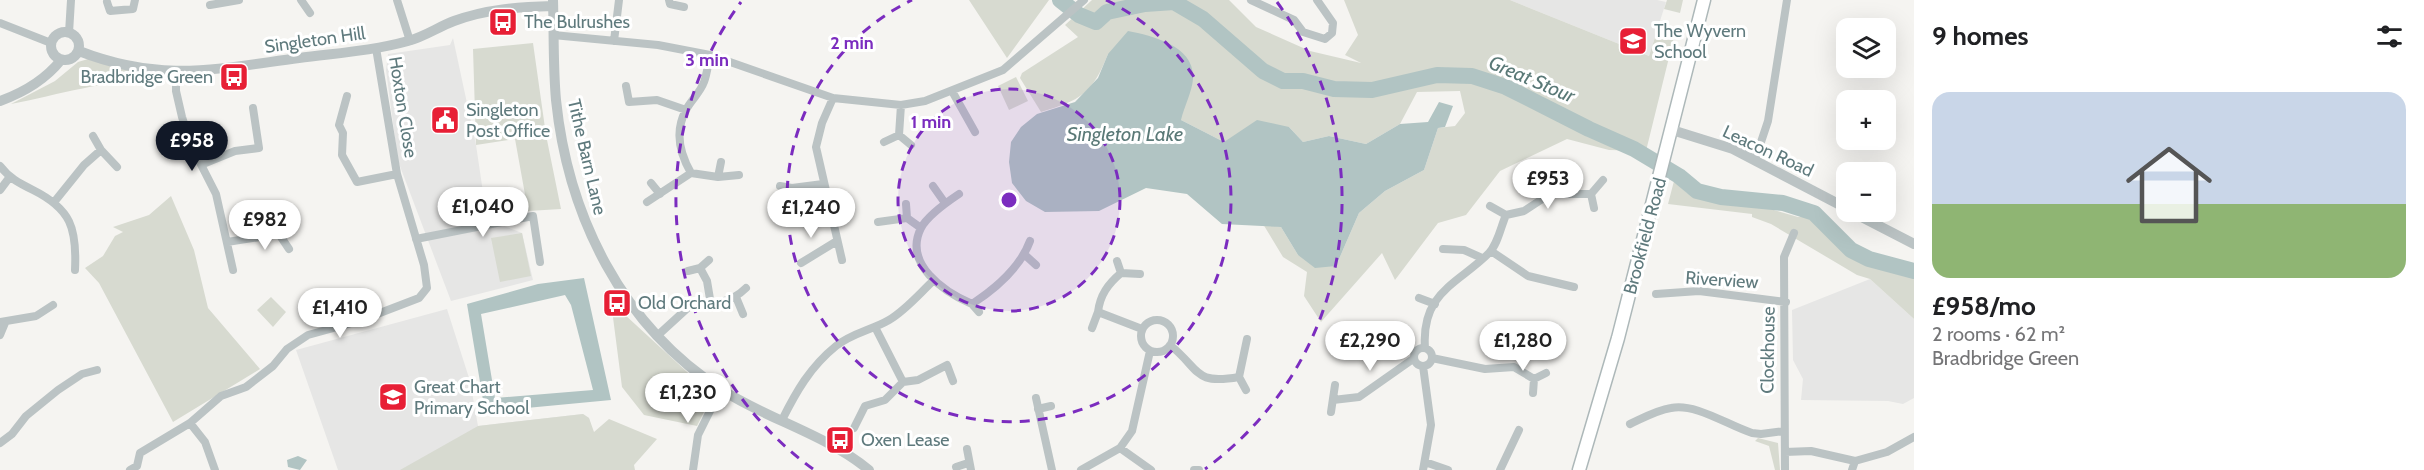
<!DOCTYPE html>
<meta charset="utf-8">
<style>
:root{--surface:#fff;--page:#f6f6f6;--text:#202124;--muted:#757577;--line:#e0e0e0;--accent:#111827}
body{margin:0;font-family:Cabin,sans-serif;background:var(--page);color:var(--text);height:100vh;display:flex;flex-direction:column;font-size:22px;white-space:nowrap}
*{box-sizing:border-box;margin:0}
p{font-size:20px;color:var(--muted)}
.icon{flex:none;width:33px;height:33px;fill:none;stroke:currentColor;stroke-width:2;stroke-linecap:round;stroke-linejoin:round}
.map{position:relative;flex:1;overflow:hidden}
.side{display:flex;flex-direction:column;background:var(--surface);width:510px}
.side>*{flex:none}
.tools{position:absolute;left:1836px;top:18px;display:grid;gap:12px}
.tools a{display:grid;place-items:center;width:60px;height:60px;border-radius:12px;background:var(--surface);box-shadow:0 6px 24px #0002;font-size:30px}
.price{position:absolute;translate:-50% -51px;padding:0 14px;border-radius:21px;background:#fff;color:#222;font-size:20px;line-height:39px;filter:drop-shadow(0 2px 3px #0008)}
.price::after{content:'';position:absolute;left:50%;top:36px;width:18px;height:14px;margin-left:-9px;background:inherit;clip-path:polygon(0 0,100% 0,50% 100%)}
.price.current{background:var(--accent);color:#fff}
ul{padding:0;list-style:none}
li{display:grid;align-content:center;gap:12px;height:318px;padding:0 18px}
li+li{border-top:2px solid var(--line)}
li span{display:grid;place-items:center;height:186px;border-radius:18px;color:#555}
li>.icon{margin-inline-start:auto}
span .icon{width:108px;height:108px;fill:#fffc;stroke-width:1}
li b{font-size:26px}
h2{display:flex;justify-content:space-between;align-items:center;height:72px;padding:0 18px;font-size:26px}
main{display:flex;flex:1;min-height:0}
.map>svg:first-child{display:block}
.built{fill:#e6e6e5}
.green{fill:#d7dad0}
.water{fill:#b1c4c3;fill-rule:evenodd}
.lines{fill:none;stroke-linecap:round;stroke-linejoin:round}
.river{stroke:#b1c4c3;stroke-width:16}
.secondary-casing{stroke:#adb8b9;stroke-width:15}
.minor{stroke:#bbc3c4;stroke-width:8}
.tertiary{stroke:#bbc3c4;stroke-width:10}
.secondary{stroke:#fff;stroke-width:12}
.ring{fill:none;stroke:#7b2cbf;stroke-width:3;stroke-dasharray:10 8}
.labels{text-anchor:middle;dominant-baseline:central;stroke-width:6;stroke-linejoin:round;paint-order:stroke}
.poi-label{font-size:18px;fill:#5f7a7d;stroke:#fff;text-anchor:start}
.street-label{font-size:18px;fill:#5f7a7d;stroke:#fff}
.water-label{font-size:20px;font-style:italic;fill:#5a7977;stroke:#fff}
.centre{fill:#7b2cbf;stroke:#fff;stroke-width:3}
.ring-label{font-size:18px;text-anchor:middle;font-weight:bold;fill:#7b2cbf;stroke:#fff;stroke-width:6;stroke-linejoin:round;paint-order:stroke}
</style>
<main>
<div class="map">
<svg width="1914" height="470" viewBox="0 0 1914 470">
<rect width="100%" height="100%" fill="#f5f4f1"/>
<!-- built -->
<path class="built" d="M1510,0H1657L1666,2L1649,56Z
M453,38L476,145L487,219L522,233L533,280L451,301L398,161L386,70L388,54L450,45Z
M1870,279L1914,319V398L1903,404L1888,401L1801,400L1803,379L1793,360L1792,310Z
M447,309L470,381L478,426L583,414L589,418L604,470H338L296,350Z"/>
<!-- green -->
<path class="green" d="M969,0H1049L1007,58Z
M1092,0H1229L1256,27L1310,51L1361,63L1345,55L1358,35L1344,0H1510L1649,56L1659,25L1676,29L1646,151L1609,150L1567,139L1500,171L1466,215L1438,223L1395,280L1382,253L1321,322L1304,296L1307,272L1283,257L1263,224L1281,227L1298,255L1336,266L1359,213L1385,191L1424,170L1438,128L1455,126L1465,113L1460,91L1417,92L1400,124L1366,144L1329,136L1303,142L1289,127L1224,142L1181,120L1108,54C1092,94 1081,100 1041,112L1020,78L1022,73L1078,37L1065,25Z
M1667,0H1683L1680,13L1664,9Z
M533,43L546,135L561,209L528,211L515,139L476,145L473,49Z
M88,59L161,73L170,80C119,76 62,94 11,104L55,81L78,62Z
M1016,77L1028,101L1009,110L998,86Z
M1674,181L1687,193L1701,198L1749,203L1798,217L1810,216L1852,257L1870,265L1910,273L1914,276V319L1870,279L1857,275L1771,224L1752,217V214L1668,204Z
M171,196L194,250L208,308L260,369L173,422L99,283L85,268L103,256L115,236L123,232L113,227L149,215Z
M522,233L531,276L500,282L491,238Z
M271,297L286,312L273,327L257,310Z
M611,302L698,382L702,398L707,406L697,426L644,415L622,387Z
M583,414L589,418L594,432L609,419L657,439L634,465L635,470H400L478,426Z
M1758,438L1778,443L1780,470H1775L1769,446L1755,441Z"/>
<!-- water -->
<path class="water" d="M1128,31C1153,36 1195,46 1193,79C1192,92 1184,107 1181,120L1224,142L1257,120L1289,127L1303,142L1329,136L1366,144L1400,124L1428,122L1439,102L1453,106L1445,127L1438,128L1424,170L1385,191L1359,213L1336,266L1315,268L1298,255L1281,227L1222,224L1187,194L1146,188L1099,211L1045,212L1026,201L1012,183L1009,162L1011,142L1021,127L1037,114L1075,102L1098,78L1108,54Z
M584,278L611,400L485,412L467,304L538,284ZM565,295L571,305L593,390L495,398L481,314Z
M298,456L307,460L300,470L288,467L287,460Z"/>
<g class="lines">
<!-- river -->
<path class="river" d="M1060,0L1079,15L1096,22L1107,12L1145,4L1174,2L1203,19L1263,71L1283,81H1303L1334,89L1372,90L1437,75L1472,76L1506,87L1589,129L1634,149L1679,176L1697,191L1721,197L1783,203L1814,213L1851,250L1869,259L1914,271"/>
<!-- secondary casing -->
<g class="secondary-casing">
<path id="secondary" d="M1579,470L1618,338L1704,0"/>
</g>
<!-- minor -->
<path class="minor" d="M301,0L310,13
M397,0L410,41
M669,0L670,4L684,7
M1251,0L1294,20L1303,32L1325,39L1332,33L1333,23L1317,0
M107,2L110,11L133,9L135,0
M210,5L239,0
M0,23L51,43
M69,33L71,0
M553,35L658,45L710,55L833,98L901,105L925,101L1003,70L1084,0
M614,41L619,0
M176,72V91L182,117L191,145L216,194L233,270
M626,86L629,102L657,100L686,110
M952,91L975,132
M347,96L339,125L343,133L342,155L357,182L397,174
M833,98L822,123L816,147L842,260
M899,135L901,105
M93,136L101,150L117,167
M884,142L899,135L911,145
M1755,160L1768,121L1787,0
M203,164L235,151L259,148L253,108
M0,166C9,178 19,183 33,190C71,209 77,228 75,270
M691,173C680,154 674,132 686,110C691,100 700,93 704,82C707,74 708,64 710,55
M718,177L721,162
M651,183L660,194
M780,186L792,188L823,184
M933,186L945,203
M0,190L9,178
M959,194C947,202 928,215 921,228C903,264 944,292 972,304C995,289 1020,268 1030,241
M55,201L84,165L101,150
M647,202L691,173L718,177L739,175
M906,204L907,218
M1490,206L1506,215
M1594,208L1591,194L1603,180
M1506,215L1524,211L1550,194H1591
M278,220L279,234L289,249
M878,222L907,218L921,228
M416,239L533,216L540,262
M227,242L279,234
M1443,249L1464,250L1482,258
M1491,251L1528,276L1574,287
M1025,255L1036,265
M1117,261L1121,273
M801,263L837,241
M700,268L707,281L711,305
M688,271L700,268L709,260
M1140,274L1121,273C1108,284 1100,295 1098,312L1142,329
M1656,294L1699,291L1786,302
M736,297L743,314
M1419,298L1435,304
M972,304L979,312
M1141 336a16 16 0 1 1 32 0a16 16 0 1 1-32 0Z
M0,322L36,316L53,305
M875,327L903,382
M1092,328L1098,312
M0,335L5,323
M657,336L692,304C712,305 731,303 746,288
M1170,345C1201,370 1193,385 1239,377L1247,339
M1414 357a9 9 0 1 1 18 0a9 9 0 1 1-18 0Z
M1425,348C1421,292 1458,284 1489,253C1498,244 1501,226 1506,215
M1432,358L1485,369L1514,367L1534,379
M1239,377L1246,390
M1533,393L1534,379L1546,373
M1036,398L1052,470
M1333,400L1359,397L1413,359
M1038,409L1051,406
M1331,412L1335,385
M782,420C796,392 810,367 836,346C852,333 872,330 889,320C906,310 920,293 934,280
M190,423L205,442L215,470
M1630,424C1643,418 1657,410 1671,408C1696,403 1727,425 1752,433L1761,434L1784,431
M854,428L865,406L885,400L903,382L918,380L947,365L953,381
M0,443L12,434L26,416L58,390L82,374L97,370
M1120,448L1151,470
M967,449L971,470
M1785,452L1811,451L1855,461L1887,452L1914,437
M1425,462L1448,470
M956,467L968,463
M130,470L137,466L140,453L190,423L221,396L246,387L273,366L287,349L308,335L359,321L419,298L427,288L424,265L397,174L376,48
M693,470L698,435L721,389
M1081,470L1120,448L1132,431L1150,351
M1194,470H1199
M1423,470L1431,425L1423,366
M1500,470L1519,430
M1785,470L1784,257L1794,233
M1852,470L1855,461"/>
<!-- tertiary -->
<path class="tertiary" d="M553,0C554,33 553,67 556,100C568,216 622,326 722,390C769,420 825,434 869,470
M51 46a14 14 0 1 1 28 0a14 14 0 1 1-28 0Z
M79,51C161,83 216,69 299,58C336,53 372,51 408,41C424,37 438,27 454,21C487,9 518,7 553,6
M0,101C25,92 45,80 61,60
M1672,130L1733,149L1846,208
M1852,212L1914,244"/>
<!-- secondary -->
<use href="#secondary" class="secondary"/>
</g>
<!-- distance rings -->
<circle cx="1009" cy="200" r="111" fill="#7b2cbf" fill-opacity=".12"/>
<g class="ring">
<circle cx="1009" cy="200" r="111"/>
<path d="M1106 0A222 222 0 1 1 912 0"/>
<path d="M813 469A333 333 0 0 1 741 2M1277 2A333 333 0 0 1 1205 469"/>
</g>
<!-- icons -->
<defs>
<g id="bus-square" transform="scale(1.5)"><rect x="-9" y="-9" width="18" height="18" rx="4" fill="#e71f35" stroke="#fff"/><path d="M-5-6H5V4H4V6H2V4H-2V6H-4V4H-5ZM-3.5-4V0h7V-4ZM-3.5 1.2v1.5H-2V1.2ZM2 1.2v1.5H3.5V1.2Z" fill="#fff"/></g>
<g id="school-square" transform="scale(1.5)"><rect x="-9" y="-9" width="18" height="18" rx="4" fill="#e71f35" stroke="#fff"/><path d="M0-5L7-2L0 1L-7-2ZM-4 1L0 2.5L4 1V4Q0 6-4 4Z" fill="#fff"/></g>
<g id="civic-square" transform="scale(1.5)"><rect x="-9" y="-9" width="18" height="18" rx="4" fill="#e71f35" stroke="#fff"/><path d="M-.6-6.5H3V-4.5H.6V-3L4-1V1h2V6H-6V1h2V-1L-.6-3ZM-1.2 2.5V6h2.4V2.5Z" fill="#fff"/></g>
</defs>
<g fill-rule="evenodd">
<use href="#bus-square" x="503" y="22"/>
<use href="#school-square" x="1633" y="41"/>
<use href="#bus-square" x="234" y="77"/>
<use href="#civic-square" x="445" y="120"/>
<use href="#bus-square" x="617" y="303"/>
<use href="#school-square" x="393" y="397"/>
<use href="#bus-square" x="840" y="440"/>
</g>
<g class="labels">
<!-- poi labels -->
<g class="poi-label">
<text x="524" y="22">The Bulrushes</text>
<text x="1654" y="31">The Wyvern<tspan x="1654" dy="21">School</tspan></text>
<text x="213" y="77" text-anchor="end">Bradbridge Green</text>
<text x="466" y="110">Singleton<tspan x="466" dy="21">Post Office</tspan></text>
<text x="638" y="303">Old Orchard</text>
<text x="414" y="387">Great Chart<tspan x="414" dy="21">Primary School</tspan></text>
<text x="861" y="440">Oxen Lease</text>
</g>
<!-- street labels -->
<g class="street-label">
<text transform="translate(315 40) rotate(-8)">Singleton Hill</text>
<text transform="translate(403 107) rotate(81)">Hoxton Close</text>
<text transform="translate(1768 151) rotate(25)">Leacon Road</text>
<text transform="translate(587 157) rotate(77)">Tithe Barn Lane</text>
<text transform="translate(1645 236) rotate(-75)">Brookfield Road</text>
<text transform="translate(1722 280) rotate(4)">Riverview</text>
<text transform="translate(1768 350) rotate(-89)">Clockhouse</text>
</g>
<!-- water labels -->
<g class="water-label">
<text transform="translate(1532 79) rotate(23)">Great Stour</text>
<text x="1125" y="134">Singleton Lake</text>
</g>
</g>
<circle cx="1009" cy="200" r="9" class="centre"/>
<g class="ring-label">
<text x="852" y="49">2 min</text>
<text x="707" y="66">3 min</text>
<text x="931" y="128">1 min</text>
</g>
</svg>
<div class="tools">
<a><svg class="icon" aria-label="layers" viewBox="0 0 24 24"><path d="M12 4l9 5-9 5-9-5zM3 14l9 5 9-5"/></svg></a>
<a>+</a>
<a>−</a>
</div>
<b class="price current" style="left:192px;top:172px">£958</b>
<b class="price" style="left:1548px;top:210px">£953</b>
<b class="price" style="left:483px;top:238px">£1,040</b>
<b class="price" style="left:811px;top:239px">£1,240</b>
<b class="price" style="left:265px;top:251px">£982</b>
<b class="price" style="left:340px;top:339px">£1,410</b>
<b class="price" style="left:1370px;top:372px">£2,290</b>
<b class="price" style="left:1523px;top:372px">£1,280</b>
<b class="price" style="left:688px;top:424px">£1,230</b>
</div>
<section class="side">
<h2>9 homes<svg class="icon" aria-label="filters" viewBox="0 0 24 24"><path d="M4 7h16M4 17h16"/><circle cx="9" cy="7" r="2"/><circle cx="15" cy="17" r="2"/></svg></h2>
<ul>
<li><span style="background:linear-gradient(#c9d6e8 60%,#8fb573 0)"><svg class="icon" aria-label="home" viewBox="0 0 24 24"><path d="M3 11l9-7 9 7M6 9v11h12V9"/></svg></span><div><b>£958/mo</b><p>2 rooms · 62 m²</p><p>Bradbridge Green</p></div></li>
</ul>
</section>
</main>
